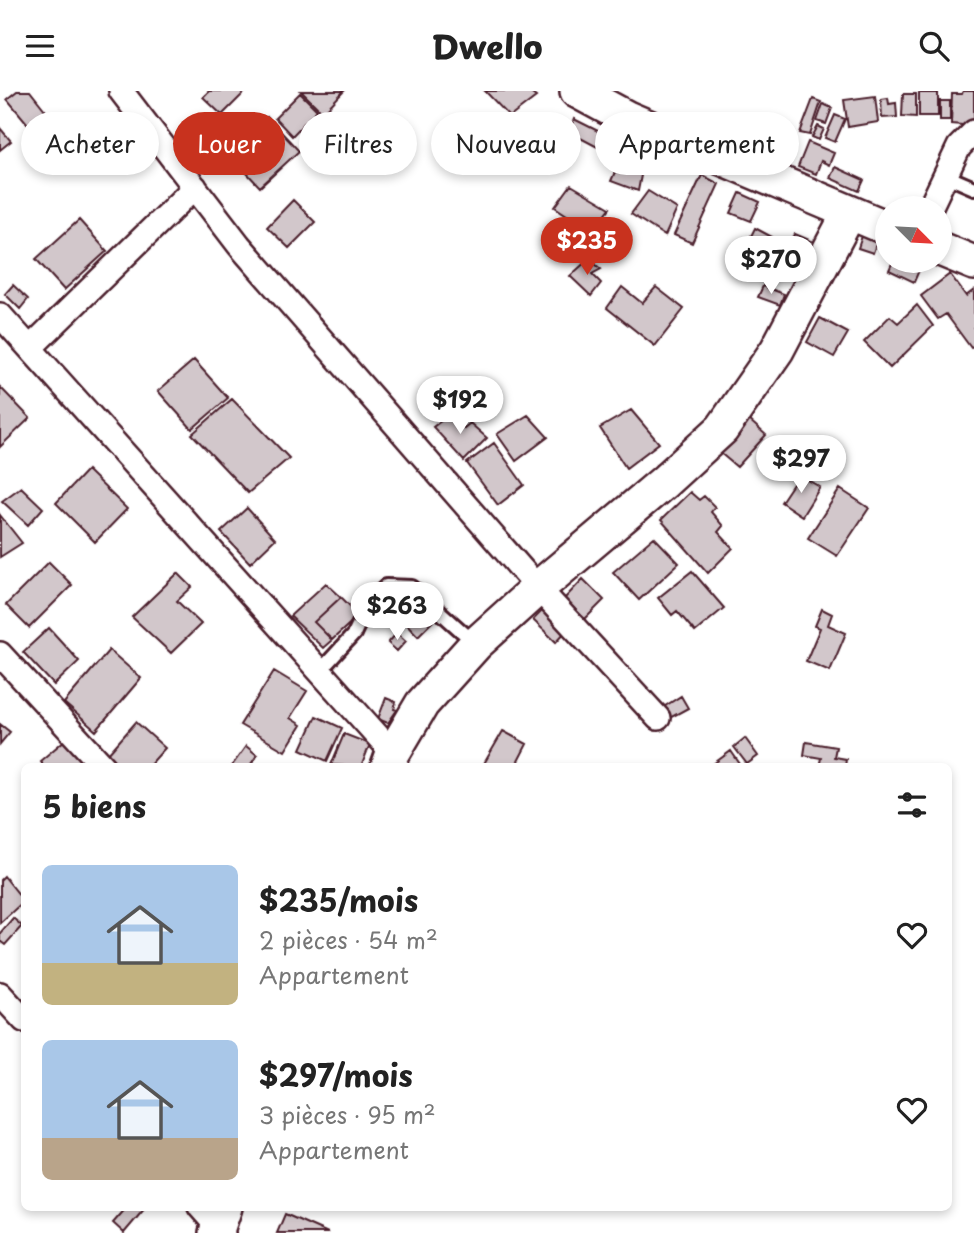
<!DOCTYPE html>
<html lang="fr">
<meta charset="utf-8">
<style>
:root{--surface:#fff;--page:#f6f6f6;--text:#222;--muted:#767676;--accent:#c8321e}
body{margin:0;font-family:"Playpen Sans",sans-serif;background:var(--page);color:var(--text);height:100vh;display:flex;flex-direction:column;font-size:26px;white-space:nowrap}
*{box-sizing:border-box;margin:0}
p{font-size:23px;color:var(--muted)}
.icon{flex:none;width:38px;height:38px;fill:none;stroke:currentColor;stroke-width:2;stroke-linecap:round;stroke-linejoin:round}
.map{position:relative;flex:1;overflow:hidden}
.drawer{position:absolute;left:21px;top:672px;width:931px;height:448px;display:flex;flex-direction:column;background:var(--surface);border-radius:10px;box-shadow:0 4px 10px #0003}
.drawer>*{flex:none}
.top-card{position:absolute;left:21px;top:21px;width:933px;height:63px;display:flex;gap:14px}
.needle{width:46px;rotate:114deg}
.buttons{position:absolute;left:875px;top:105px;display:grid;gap:14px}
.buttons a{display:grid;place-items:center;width:77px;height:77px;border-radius:50%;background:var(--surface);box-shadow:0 4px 10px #0003;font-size:35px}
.price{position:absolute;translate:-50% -60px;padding:0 16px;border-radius:24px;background:#fff;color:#222;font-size:23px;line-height:46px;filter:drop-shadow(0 2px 4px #0008)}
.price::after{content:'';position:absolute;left:50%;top:42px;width:21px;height:16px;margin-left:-10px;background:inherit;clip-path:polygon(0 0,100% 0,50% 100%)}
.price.active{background:var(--accent);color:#fff}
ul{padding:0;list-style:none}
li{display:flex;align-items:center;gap:21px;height:175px;padding:0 21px}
li span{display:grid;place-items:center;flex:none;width:196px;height:140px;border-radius:10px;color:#555}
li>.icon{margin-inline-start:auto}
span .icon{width:84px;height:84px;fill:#fffc;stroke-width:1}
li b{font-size:30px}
h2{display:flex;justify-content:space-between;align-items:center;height:84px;padding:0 21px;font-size:30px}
.tag{padding:0 24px;border-radius:32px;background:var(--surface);box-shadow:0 4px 10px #0003;font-size:24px;line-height:63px}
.tag.active{background:var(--accent);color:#fff}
header{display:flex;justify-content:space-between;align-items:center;height:91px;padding:0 21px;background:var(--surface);font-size:32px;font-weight:800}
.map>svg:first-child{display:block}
.building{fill:#d2c7cb;stroke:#4a1f2b;stroke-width:2}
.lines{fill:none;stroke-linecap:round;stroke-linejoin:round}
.lane-casing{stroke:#4a1f2b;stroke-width:18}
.street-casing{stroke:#4a1f2b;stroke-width:28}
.secondary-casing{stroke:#4a1f2b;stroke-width:38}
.lane{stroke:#fff;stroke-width:12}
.street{stroke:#fff;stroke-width:23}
.secondary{stroke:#fff;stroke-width:33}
</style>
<header><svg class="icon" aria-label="menu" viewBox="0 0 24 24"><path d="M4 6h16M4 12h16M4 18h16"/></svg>Dwello<svg class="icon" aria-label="search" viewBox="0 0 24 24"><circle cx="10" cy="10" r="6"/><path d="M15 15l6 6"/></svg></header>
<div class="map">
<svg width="974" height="1142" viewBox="0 0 974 1142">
<rect width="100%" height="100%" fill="#fff"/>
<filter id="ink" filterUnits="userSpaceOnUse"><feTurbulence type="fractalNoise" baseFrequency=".0143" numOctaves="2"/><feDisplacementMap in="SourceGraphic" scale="14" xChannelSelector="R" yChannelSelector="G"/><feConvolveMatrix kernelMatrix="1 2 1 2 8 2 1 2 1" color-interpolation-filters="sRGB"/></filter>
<g filter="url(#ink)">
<!-- building -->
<path class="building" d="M17,0H30L49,24L32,38L7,8Z
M209,0H242L244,2L222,24L203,6Z
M301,0H344L323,22Z
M485,0H528L536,6L510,26Z
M963,0H974V35L951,33L952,3H962Z
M300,2L317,19L292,45L275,27Z
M919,2H938V25H919Z
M903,3H916V26L902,25Z
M875,5L878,31L848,36L844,9Z
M888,7L889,13L896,12L897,26L882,27L881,8Z
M813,8L821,11L810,44L800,42Z
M940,10H950V29H940Z
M823,13L832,17L826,33L817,30Z
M835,24L845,28L835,51L825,47Z
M267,26L299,60L260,96L228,62Z
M574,28L610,46L605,60L569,41Z
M818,35L824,38L819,49L812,46Z
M0,37L11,50L0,59Z
M808,51L834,62L829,74L821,70L816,83L798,76Z
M621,67L643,74L638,100L611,90Z
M835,76L864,89L859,100L830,87Z
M702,84L719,93L692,152L674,144Z
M571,94L610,117L592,141L555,116Z
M648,100L677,118L665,145L631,123Z
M740,102L760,111L751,130L731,122Z
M293,109L315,131L289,157L267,136Z
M79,129L107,160L64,199L36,168Z
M865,136L880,141L873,162L858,157Z
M755,137L772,146L760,171L742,163Z
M795,143L821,154L815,166L808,162L804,170L787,162Z
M589,168L601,178L592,183L601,192L591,205L570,185Z
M893,170H923L914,191L889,179Z
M950,183L966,205L974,199V255L971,257L946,223L938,228L921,205Z
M13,194L28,208L20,218L5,203Z
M763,195L784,203L780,214L758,206Z
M622,196L642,212L656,196L684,218L655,255L607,217Z
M917,214L933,235L890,277L864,251L890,225L898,232Z
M820,227L848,242L834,266L807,251Z
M194,269L228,307L192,338L158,300Z
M0,296L30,327L0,356Z
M232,308L289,367L248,402L192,343Z
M631,319L659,352L626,377L600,337Z
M451,322L464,337L470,332L487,347L464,370L433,336Z
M528,324L548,346L516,370L497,343Z
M748,328L766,344L737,376L719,361Z
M494,352L524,394L498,414L467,372Z
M87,379L127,418L95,451L56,412Z
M799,384L820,396L802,425L781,411Z
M21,396L43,417L28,434L2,410Z
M840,398L869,417L837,465L808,447Z
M690,401L699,409L704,405L715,416L711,421L723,435L718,441L733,457L708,482L661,429Z
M247,417L275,448L250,472L221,441Z
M0,424L22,452L0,466Z
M654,446L679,472L639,509L613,481Z
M49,471L72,494L29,537L6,514Z
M692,480L724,517L695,541L677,520L672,524L658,507Z
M178,482L192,496L177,510L201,533L171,562L132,526Z
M583,488L604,509L585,528L564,508Z
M326,492L341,506L314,531L332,549L323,557L290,525Z
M341,506L359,524L332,549L314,531Z
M414,510L434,529L418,545L399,525Z
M822,518L832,523L828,534L846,542L830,580L806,570L820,537L815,535Z
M543,519L566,540L556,551L533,529Z
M49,537L79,570L54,594L23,561Z
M397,542L406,550L397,560L388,552Z
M109,559L141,587L96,640L64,612Z
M274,580L307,600L290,627L301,634L285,660L240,634Z
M681,605L688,617L668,628L662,617Z
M386,607L396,611L394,618L397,619L388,632L378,628Z
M316,625L342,637L327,670L301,658Z
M136,631L165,657L148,676H122L108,663Z
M0,633L10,641L0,653Z
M503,640L527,653L515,676H482Z
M344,643L370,653L361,676L331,674Z
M745,647L758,665L747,673L734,656Z
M65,649L88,676H45L40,670Z
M806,651L836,656L834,666L846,668L845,676H819L821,667L804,664Z
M246,655L257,664L249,676H231Z
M731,660L742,676H709Z
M4,785L24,810L0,832V789Z
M13,827L22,835L5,854L0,850V842Z
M127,1116H146L124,1142L113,1132Z
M285,1123L328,1142H277Z"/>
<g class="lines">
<!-- lane casing -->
<g class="lane-casing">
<path id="lane" d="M944,84L974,97
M319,581L354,543L368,513L386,495L412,496L476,553"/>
</g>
<!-- street casing -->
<g class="street-casing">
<path id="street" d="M121,0L239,154L538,497L658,627
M930,117L959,56L974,41
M0,224L393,662
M30,257L195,96
M0,563L104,676
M0,903L24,929
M200,1116L223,1142"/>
</g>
<!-- secondary casing -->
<g class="secondary-casing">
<path id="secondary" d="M577,0L627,27L887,137
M940,158L974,172
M388,676L393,662L422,613L476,553L538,497L664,391L722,338L777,259L849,122
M216,1142L225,1116"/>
</g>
<!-- lane -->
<use href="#lane" class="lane"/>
<!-- street -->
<use href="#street" class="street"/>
<!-- secondary -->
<use href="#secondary" class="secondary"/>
</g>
</g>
</svg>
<div class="buttons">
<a><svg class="needle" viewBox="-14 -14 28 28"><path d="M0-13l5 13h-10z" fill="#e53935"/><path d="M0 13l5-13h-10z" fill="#767676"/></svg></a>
</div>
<b class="price active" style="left:587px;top:186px">$235</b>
<b class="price" style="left:771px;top:205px">$270</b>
<b class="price" style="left:460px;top:345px">$192</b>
<b class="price" style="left:801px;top:404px">$297</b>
<b class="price" style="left:397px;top:551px">$263</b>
<div class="top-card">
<a class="tag">Acheter</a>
<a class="tag active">Louer</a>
<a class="tag">Filtres</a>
<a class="tag">Nouveau</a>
<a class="tag">Appartement</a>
</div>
<section class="drawer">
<h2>5 biens<svg class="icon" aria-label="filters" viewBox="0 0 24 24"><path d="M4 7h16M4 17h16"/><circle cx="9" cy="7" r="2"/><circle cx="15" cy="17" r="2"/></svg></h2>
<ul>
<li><span style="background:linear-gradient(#a9c7e8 70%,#c2b280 0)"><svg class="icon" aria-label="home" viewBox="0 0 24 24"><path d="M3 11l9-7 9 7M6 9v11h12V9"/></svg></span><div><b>$235/mois</b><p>2 pièces · 54 m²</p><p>Appartement</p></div><svg class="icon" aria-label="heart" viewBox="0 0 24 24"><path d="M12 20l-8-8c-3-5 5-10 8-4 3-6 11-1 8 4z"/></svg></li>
<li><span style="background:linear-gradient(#a9c7e8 70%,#b9a48a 0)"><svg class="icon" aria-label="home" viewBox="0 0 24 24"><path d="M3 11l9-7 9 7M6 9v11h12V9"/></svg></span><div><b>$297/mois</b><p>3 pièces · 95 m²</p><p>Appartement</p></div><svg class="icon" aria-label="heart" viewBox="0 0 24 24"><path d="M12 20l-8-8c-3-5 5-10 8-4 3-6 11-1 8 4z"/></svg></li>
</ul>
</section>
</div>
